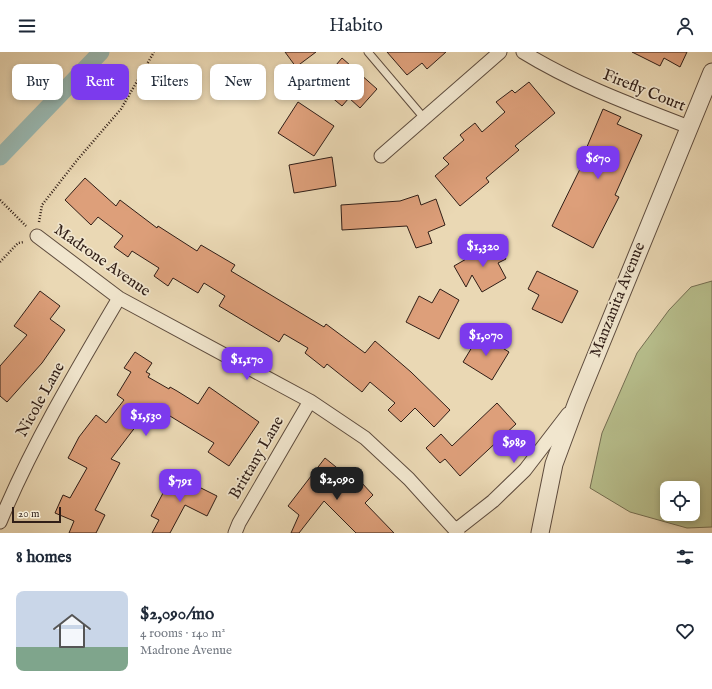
<!DOCTYPE html>
<meta charset="utf-8">
<style>
:root{--surface:#fff;--page:#f2f2f3;--text:#1f2937;--muted:#747a83;--line:#e0e1e3;--accent:#7c3aed}
body{margin:0;font-family:"IM FELL English",serif;background:var(--page);color:var(--text);height:100vh;display:flex;flex-direction:column;font-size:15px;white-space:nowrap}
*{box-sizing:border-box;margin:0}
p{font-size:13px;color:var(--muted)}
.icon{flex:none;width:22px;height:22px;fill:none;stroke:currentColor;stroke-width:2;stroke-linecap:round;stroke-linejoin:round}
.map{position:relative;height:481px;overflow:hidden}
.sheet{display:flex;flex-direction:column;background:var(--surface);flex:1}
.sheet>*{flex:none}
.hud{position:absolute;left:12px;top:12px;width:400px;height:36px;display:flex;gap:8px}
.fabs{position:absolute;left:660px;top:429px;display:grid;gap:8px}
.fabs a{display:grid;place-items:center;width:40px;height:40px;border-radius:8px;background:var(--surface);box-shadow:0 2px 6px #0003;font-size:20px}
.scale{position:absolute;left:12px;bottom:10px;width:49px;box-sizing:border-box;padding-left:4px;border:2px solid #301e17;border-top:0;font-size:11px;line-height:14px;white-space:nowrap;color:#301e17;-webkit-text-stroke:3px #f1e6ce;paint-order:stroke}
.price{position:absolute;translate:-50% -34px;padding:0 9px;border-radius:8px;background:var(--accent);color:#fff;font-size:13px;line-height:26px;filter:drop-shadow(0 1px 2px #0008)}
.price::after{content:'';position:absolute;left:50%;top:24px;width:12px;height:9px;margin-left:-6px;background:inherit;clip-path:polygon(0 0,100% 0,50% 100%)}
.price.current{background:#222;color:#fff}
ul{padding:0;list-style:none}
li{display:flex;align-items:center;gap:12px;height:100px;padding:0 16px}
li+li{border-top:1px solid var(--line)}
li span{display:grid;place-items:center;flex:none;width:112px;height:80px;border-radius:8px;color:#555}
li>.icon{margin-inline-start:auto}
span .icon{width:48px;height:48px;fill:#fffc;stroke-width:1}
li b{font-size:17px}
h2{display:flex;justify-content:space-between;align-items:center;height:48px;padding:0 16px;font-size:17px}
.tag{padding:0 14px;border-radius:8px;background:var(--surface);box-shadow:0 2px 6px #0003;font-size:14px;line-height:36px}
.tag.current{background:var(--accent);color:#fff}
header{display:flex;justify-content:space-between;align-items:center;height:52px;padding:0 16px;background:var(--surface);font-size:18px;font-weight:600}
.map>svg:first-child{display:block}
.garden{fill:#b7be8c;stroke:#746e52;fill-rule:evenodd}
.lines{fill:none;stroke-linecap:round;stroke-linejoin:round}
.canal{stroke:#99b9b3;stroke-width:17}
.building{fill:#dd9f7a;stroke:#301e17}
.service-casing{stroke:#5e4c3e;stroke-width:9}
.minor-casing{stroke:#5e4c3e;stroke-width:15}
.tertiary-casing{stroke:#5e4c3e;stroke-width:19}
.path{stroke:#301e17;stroke-width:2.5;stroke-dasharray:1 2;stroke-linecap:butt}
.service{stroke:#f1e6ce;stroke-width:7}
.minor{stroke:#f1e6ce;stroke-width:13}
.tertiary{stroke:#f1e6ce;stroke-width:17}
.labels{text-anchor:middle;dominant-baseline:central;stroke-width:3.5;stroke-linejoin:round;paint-order:stroke}
.street-label{font-size:16px;fill:#301e17;stroke:#f1e6ce}
</style>
<header><svg class="icon" aria-label="menu" viewBox="0 0 24 24"><path d="M4 6h16M4 12h16M4 18h16"/></svg>Habito<svg class="icon" aria-label="person" viewBox="0 0 24 24"><circle cx="12" cy="8" r="4"/><path d="M4 21q1-7 8-7t8 7"/></svg></header>
<div class="map">
<svg width="712" height="481" viewBox="0 0 712 481">
<rect width="100%" height="100%" fill="#ead8b4"/>
<filter id="stains"><feTurbulence type="fractalNoise" baseFrequency=".005" numOctaves="4"/><feColorMatrix values="0 0 0 0 .2 0 0 0 0 .09 0 0 0 0 .02 0 0 0 .5 -.17"/></filter>
<radialGradient id="worn" r=".72"><stop offset=".6" stop-color="#630" stop-opacity="0"/><stop offset="1" stop-color="#630" stop-opacity=".3"/></radialGradient>
<!-- garden -->
<path class="garden" d="M712,229V475L687,476L630,460L590,436L602,381L637,301L669,258L691,235ZM667,436H693V462H667Z"/>
<g class="lines">
<!-- canal -->
<path class="canal" d="M0,105L101,0"/>
</g>
<!-- building -->
<path class="building" d="M285,0H316L296,15Z
M387,0H446L427,17L422,11L407,23Z
M632,0H687L680,15L664,6L660,14Z
M342,6L377,37L360,56L349,46L342,54L318,34Z
M529,30L555,61L515,94L519,98L486,126L489,130L460,154L435,124L449,112L443,106L464,88L460,83L475,71L482,80L505,60L496,50L512,38L515,41Z
M298,50L334,74L314,104L278,81Z
M603,57L621,65L617,72L642,83L615,143L619,145L593,196L552,174L580,117L578,116Z
M332,105L336,134L294,141L289,113Z
M85,126L116,154L120,148L157,176L158,174L197,199L201,193L235,213L231,219L324,275L326,272L365,301L375,289L411,320L450,358L434,375L415,356L401,370L388,358L395,351L370,330L362,340L327,312L324,316L305,301L308,296L284,282L279,290L219,254L225,244L204,231L198,241L173,226L168,234L154,224L159,216L132,199L128,205L114,195L123,184L98,165L91,173L65,148Z
M418,143L421,153L436,147L445,173L428,180L432,191L416,196L407,174L342,178L341,153L400,149Z
M496,190L506,207L498,211L506,226L482,240L472,223L466,235L454,214Z
M537,219L578,239L562,271L532,257L539,243L528,237Z
M440,237L459,248L439,287L406,270L419,244L432,251Z
M40,239L60,254L50,267L65,278L42,311L7,350L0,344V314L27,283L14,274Z
M480,282L509,300L492,328L463,310Z
M135,300L152,311L146,320L150,322L148,325L169,337L170,335L177,339L198,352L209,335L259,370L229,414L208,400L214,391L152,353L111,407L120,411L95,458L105,463L96,481H69L74,469L55,461L63,443L70,446L87,416L68,406L79,385L96,363L106,371L124,348L117,343L131,320L124,316Z
M497,351L516,372L460,424L445,407L440,411L426,396L441,382L452,394Z
M325,406L358,433L361,430L373,443L365,451L394,481H356L324,449L299,481H291L299,463L288,454Z
M173,422L217,444L207,464L185,453L170,481H152L159,468L151,464Z"/>
<g class="lines">
<!-- service casing -->
<g class="service-casing">
<path id="service" d="M368,0L424,66"/>
</g>
<!-- minor casing -->
<g class="minor-casing">
<path id="minor" d="M523,0C575,32 632,53 689,75
M381,104L500,0
M37,184L119,246L310,349L365,386L409,427L458,481
M0,470C33,391 76,319 119,246
M456,478L493,449L525,418L568,362
M235,481L239,471L310,349"/>
</g>
<!-- tertiary casing -->
<g class="tertiary-casing">
<path id="tertiary" d="M540,481L554,412L577,350L712,20"/>
</g>
<!-- path -->
<path class="path" d="M0,148L26,174
M39,170L42,153L78,107L121,57L154,0
M0,210L18,191L24,190"/>
<!-- service -->
<use href="#service" class="service"/>
<!-- minor -->
<use href="#minor" class="minor"/>
<!-- tertiary -->
<use href="#tertiary" class="tertiary"/>
</g>
<g class="labels">
<!-- street labels -->
<g class="street-label">
<text transform="translate(644 39) rotate(22)">Firefly Court</text>
<text transform="translate(102 209) rotate(35)">Madrone Avenue</text>
<text transform="translate(618 248) rotate(-68)">Manzanita Avenue</text>
<text transform="translate(41 348) rotate(-61)">Nicole Lane</text>
<text transform="translate(257 406) rotate(-60)">Brittany Lane</text>
</g>
</g>
<rect width="100%" height="100%" filter="url(#stains)"/>
<rect width="100%" height="100%" fill="url(#worn)"/>
</svg>
<div class="fabs">
<a><svg class="icon" aria-label="locate" viewBox="0 0 24 24"><circle cx="12" cy="12" r="6"/><path d="M12 2v4M12 18v4M2 12h4M18 12h4"/></svg></a>
</div>
<div class="scale">20 m</div>
<b class="price" style="left:598px;top:128px">$670</b>
<b class="price" style="left:483px;top:216px">$1,320</b>
<b class="price" style="left:486px;top:305px">$1,070</b>
<b class="price" style="left:247px;top:329px">$1,170</b>
<b class="price" style="left:146px;top:385px">$1,530</b>
<b class="price" style="left:514px;top:412px">$989</b>
<b class="price current" style="left:337px;top:449px">$2,090</b>
<b class="price" style="left:180px;top:451px">$791</b>
<div class="hud">
<a class="tag">Buy</a>
<a class="tag current">Rent</a>
<a class="tag">Filters</a>
<a class="tag">New</a>
<a class="tag">Apartment</a>
</div>
</div>
<section class="sheet">
<h2>8 homes<svg class="icon" aria-label="filters" viewBox="0 0 24 24"><path d="M4 7h16M4 17h16"/><circle cx="9" cy="7" r="2"/><circle cx="15" cy="17" r="2"/></svg></h2>
<ul>
<li><span style="background:linear-gradient(#c9d6e8 70%,#7fa58c 0)"><svg class="icon" aria-label="home" viewBox="0 0 24 24"><path d="M3 11l9-7 9 7M6 9v11h12V9"/></svg></span><div><b>$2,090/mo</b><p>4 rooms · 140 m²</p><p>Madrone Avenue</p></div><svg class="icon" aria-label="heart" viewBox="0 0 24 24"><path d="M12 20l-8-8c-3-5 5-10 8-4 3-6 11-1 8 4z"/></svg></li>
</ul>
</section>
